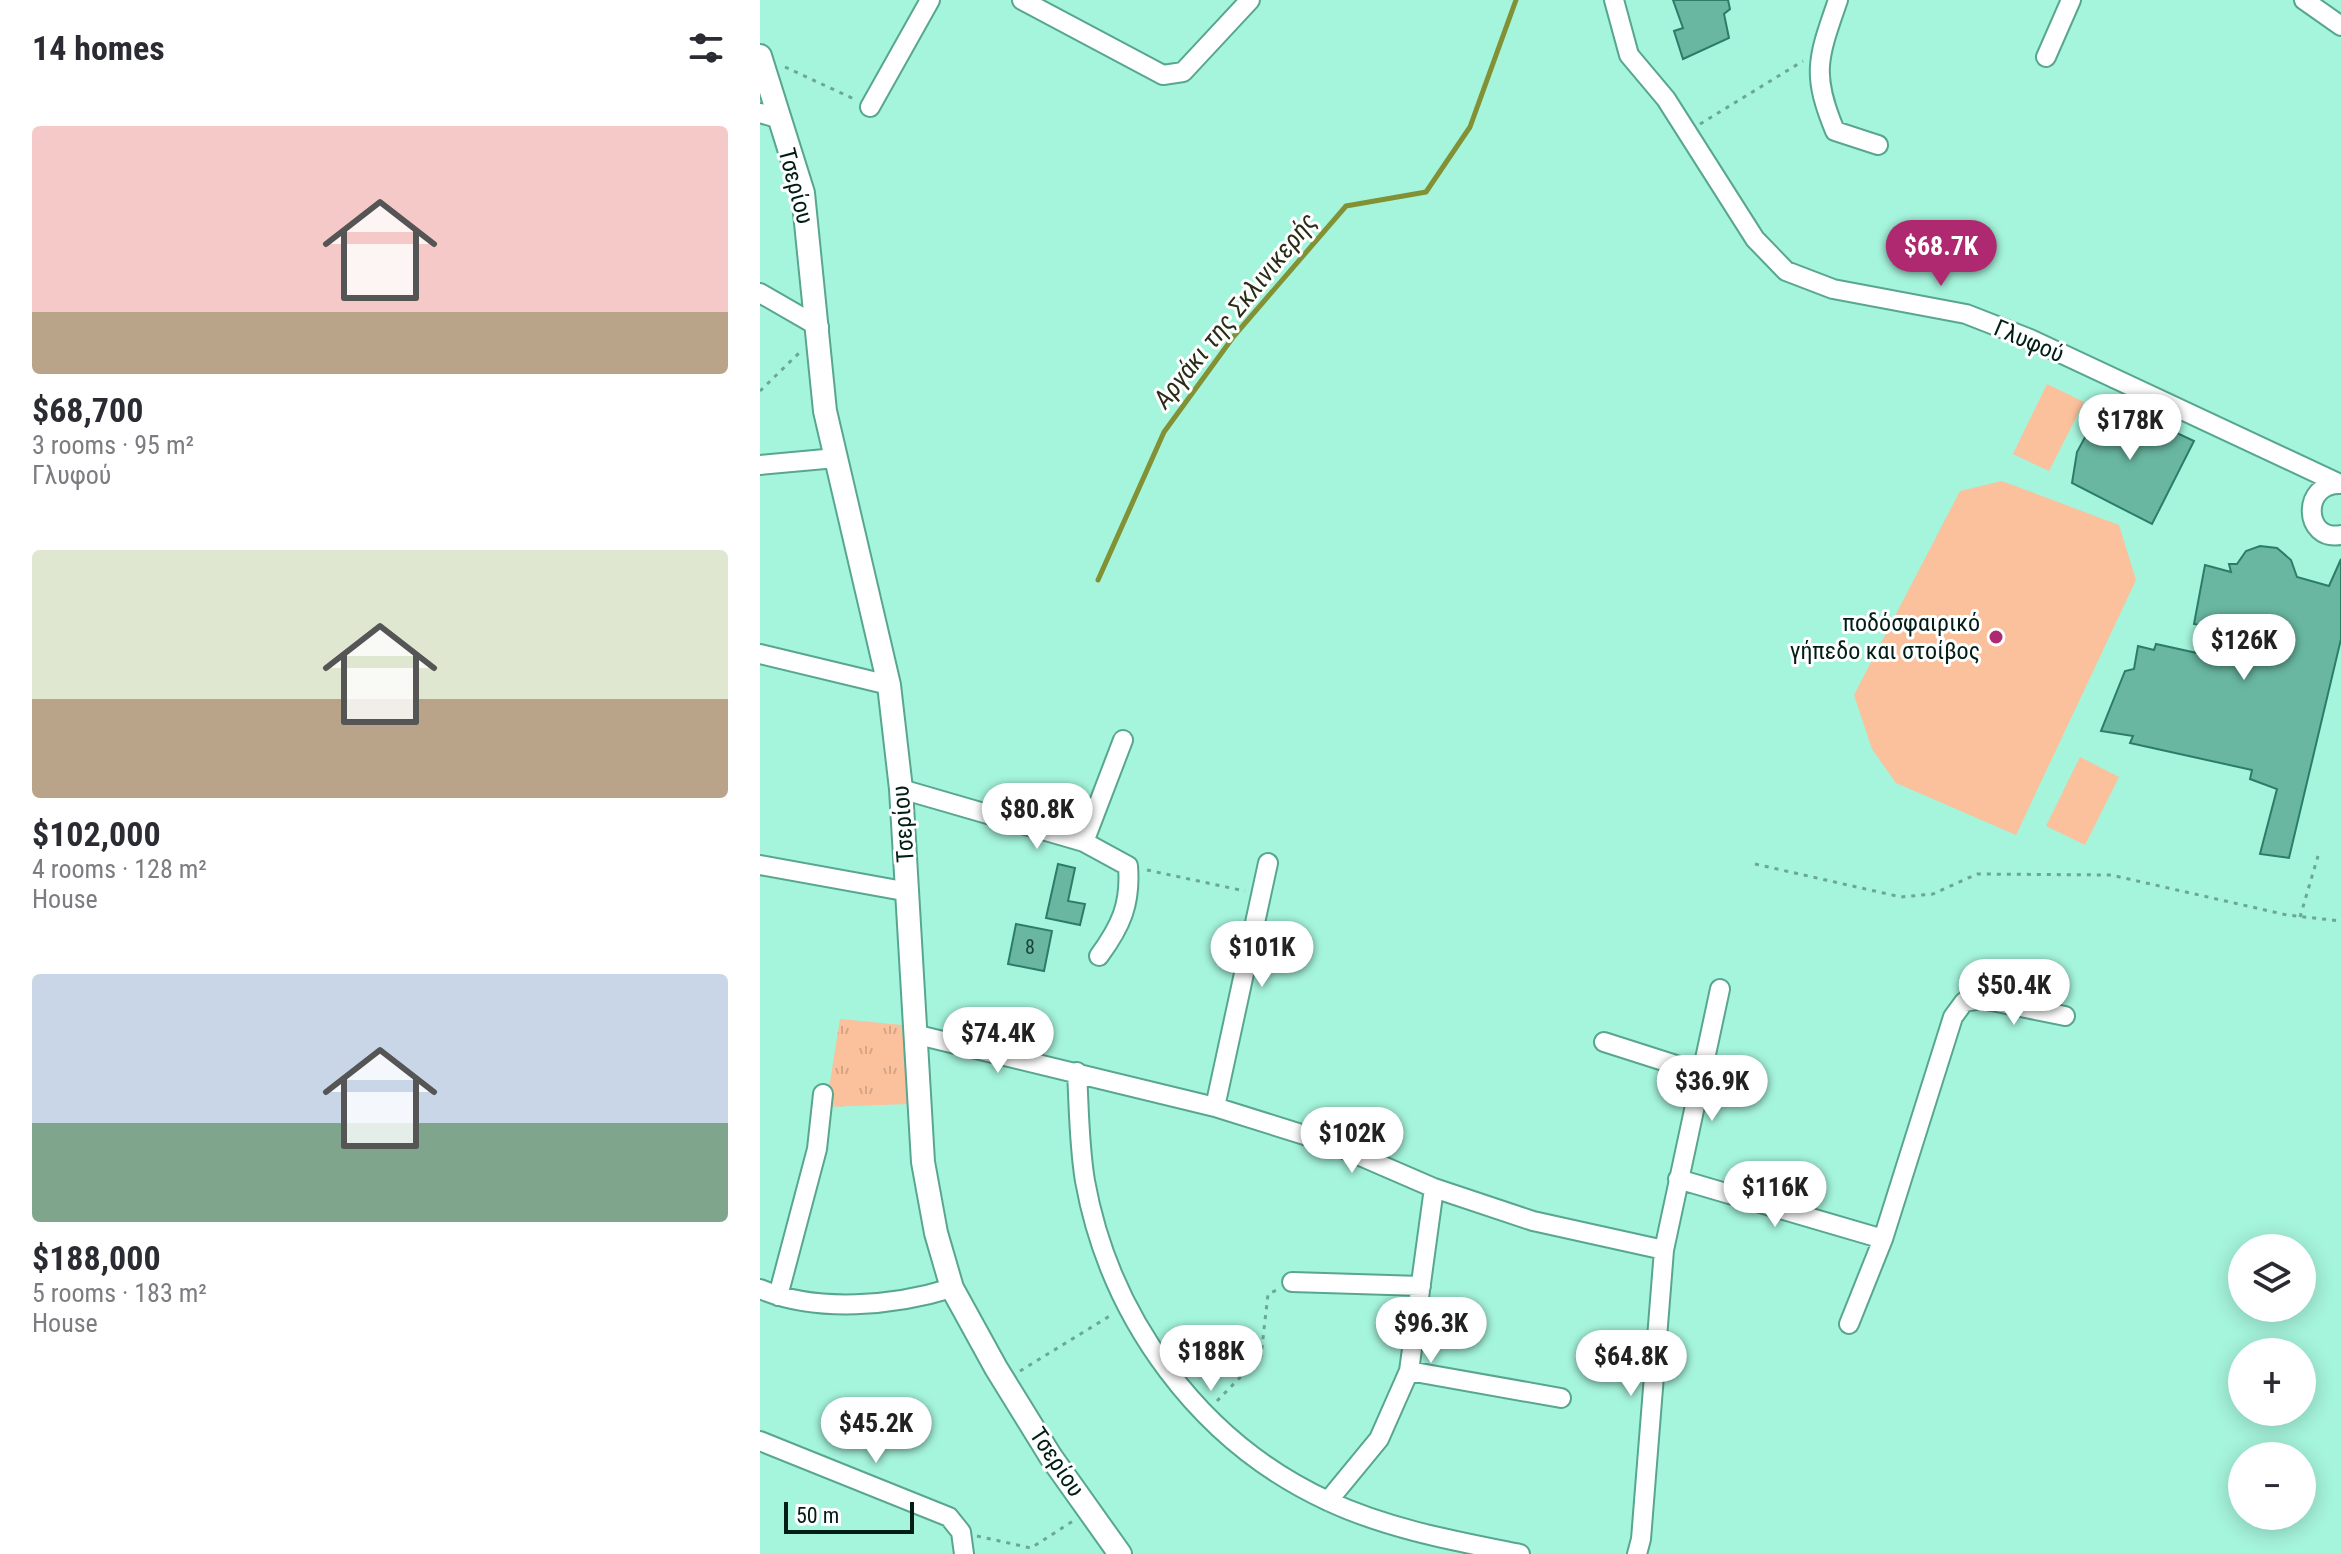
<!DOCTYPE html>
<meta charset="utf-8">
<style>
:root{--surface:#fff;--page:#f7f7f7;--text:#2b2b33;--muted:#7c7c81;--accent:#ae2970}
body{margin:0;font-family:"Roboto Condensed",sans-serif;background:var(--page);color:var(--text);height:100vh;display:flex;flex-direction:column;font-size:30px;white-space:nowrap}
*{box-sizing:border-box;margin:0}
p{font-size:26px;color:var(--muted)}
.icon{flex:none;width:44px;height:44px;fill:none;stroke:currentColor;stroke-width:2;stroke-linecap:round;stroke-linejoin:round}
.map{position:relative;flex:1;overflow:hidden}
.details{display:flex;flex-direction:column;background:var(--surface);width:760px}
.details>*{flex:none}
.buttons{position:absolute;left:1468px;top:1234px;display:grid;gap:16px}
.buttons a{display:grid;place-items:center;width:88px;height:88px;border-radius:50%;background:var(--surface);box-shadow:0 4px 20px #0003;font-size:40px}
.scale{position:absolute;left:24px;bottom:20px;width:130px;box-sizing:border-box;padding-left:8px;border:4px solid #001e15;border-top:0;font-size:22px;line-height:28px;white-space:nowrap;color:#001e15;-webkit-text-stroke:6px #fff;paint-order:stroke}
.price{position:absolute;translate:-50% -68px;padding:0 18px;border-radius:28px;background:#fff;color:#222;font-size:26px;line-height:52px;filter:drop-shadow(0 2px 4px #0008)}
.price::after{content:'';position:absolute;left:50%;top:48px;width:24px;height:18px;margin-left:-12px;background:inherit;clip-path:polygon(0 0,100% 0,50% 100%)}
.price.current{background:var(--accent);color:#fff}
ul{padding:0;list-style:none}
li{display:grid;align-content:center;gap:16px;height:424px;padding:0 32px}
li span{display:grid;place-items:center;height:248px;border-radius:8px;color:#555}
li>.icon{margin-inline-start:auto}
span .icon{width:144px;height:144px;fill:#fffc;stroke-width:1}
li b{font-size:34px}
h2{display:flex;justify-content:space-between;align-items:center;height:96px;padding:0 32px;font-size:34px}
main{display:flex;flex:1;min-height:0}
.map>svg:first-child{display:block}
.grass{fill:url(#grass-tufts)}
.garden{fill:#fbc09c}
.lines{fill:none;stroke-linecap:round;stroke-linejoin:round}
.stream{stroke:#829134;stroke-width:5}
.building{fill:#69b7a0;stroke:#2c7d68;stroke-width:2}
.minor-casing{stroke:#58a690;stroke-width:22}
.major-casing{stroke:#58a690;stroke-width:26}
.path{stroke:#6aa794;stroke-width:3;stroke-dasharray:4 6;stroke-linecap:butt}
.minor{stroke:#fff;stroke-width:18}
.major{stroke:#fff;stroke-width:22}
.poi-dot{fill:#ae2970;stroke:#fff;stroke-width:3}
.labels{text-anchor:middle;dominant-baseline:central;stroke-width:6;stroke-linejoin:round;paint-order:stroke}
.number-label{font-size:20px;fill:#1a4438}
.street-label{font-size:24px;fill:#001e15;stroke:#fff}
.poi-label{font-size:24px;fill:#001e15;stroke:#fff;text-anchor:end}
.water-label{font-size:26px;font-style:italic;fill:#2a2c17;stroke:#fff}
</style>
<main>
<section class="details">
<h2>14 homes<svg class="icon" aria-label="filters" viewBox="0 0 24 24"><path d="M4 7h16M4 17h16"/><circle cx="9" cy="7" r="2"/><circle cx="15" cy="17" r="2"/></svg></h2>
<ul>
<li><span style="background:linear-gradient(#f6c9c9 75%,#b9a48a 0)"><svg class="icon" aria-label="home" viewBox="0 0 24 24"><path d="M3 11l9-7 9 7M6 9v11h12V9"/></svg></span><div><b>$68,700</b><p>3 rooms · 95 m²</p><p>Γλυφού</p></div></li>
<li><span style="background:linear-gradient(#dfe7d0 60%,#b9a48a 0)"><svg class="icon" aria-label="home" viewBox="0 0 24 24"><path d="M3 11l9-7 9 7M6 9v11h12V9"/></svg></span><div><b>$102,000</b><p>4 rooms · 128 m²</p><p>House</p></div></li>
<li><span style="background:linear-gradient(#c9d6e8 60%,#7fa58c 0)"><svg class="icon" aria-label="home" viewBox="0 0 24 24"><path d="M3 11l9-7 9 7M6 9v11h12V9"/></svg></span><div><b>$188,000</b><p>5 rooms · 183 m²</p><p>House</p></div></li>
</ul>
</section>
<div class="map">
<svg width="1581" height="1554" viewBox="0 0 1581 1554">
<defs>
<pattern id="grass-tufts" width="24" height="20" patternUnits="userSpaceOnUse" patternTransform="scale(2)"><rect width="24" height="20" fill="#fbc09c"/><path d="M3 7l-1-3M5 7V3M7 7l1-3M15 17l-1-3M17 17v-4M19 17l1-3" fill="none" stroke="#d5a586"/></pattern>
</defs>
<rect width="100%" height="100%" fill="#a5f4dc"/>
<!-- grass -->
<path class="grass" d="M80,1019L142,1025L149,1104L66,1107Z"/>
<!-- garden -->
<path class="garden" d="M1287,384L1324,402L1289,471L1253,454Z
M1242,481L1359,525L1376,580L1256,835L1136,783L1112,749L1094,695L1200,491Z
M1320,757L1359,777L1325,845L1286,826Z"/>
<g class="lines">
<!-- stream -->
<path class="stream" d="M338,580L404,432L474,336L586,206L666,192L710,127L756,0"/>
</g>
<!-- building -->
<path class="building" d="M913,0H968L970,9L964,14L969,38L923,59L914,31L923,28Z
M1353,403L1434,441L1392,524L1312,483L1317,452L1330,428Z
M1500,546L1517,548L1531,560L1537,577L1569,586L1581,559V639L1529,858L1500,854L1517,789L1490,779L1492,770L1370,743L1373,736L1341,731L1365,671L1374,669L1378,646L1394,650L1396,644L1455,657L1462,629L1434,624L1445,565L1471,572L1469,564H1477L1486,551Z
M298,864L315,868L308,901L325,904L320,925L286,918Z
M256,924L292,931L284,971L248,964Z"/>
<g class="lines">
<!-- minor casing -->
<g class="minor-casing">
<path id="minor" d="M262,0L403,75L423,72L490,0
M854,0L869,55L906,99L995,239L1026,271L1073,289L1206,314L1270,339L1578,483
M1078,0C1058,58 1051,73 1075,131L1118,145
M1544,0L1581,26
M1286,57L1311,0
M110,107L170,0
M0,113L17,118
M0,293L59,327
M0,465L76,458
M1581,484C1541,482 1543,542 1581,535
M0,654L129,685
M141,789L324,842L368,866C371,904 361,926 339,956
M324,842L363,740
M0,865L149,892
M154,1034L455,1107L570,1143L674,1188L773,1221L904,1250
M844,1042L941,1073
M317,1072C319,1108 319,1145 325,1181C350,1319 440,1442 568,1501C628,1529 695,1541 760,1554
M455,1107L508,863
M918,1179L1123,1239
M532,1282L661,1286
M0,1289C57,1313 134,1306 192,1288
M18,1296L57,1149L63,1094
M1089,1324L1123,1239L1193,1017L1204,1002L1222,999L1305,1016
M649,1371L801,1398
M0,1441L189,1517L201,1532L204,1554
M568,1501L619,1439L649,1371L674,1188
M877,1554L881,1539L904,1250L960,989"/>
</g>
<!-- major casing -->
<g class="major-casing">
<path id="major" d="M0,56L43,193L65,411L129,685L141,789L163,1162L176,1233L192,1288L236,1368L291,1457L360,1554"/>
</g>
<!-- path -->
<path class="path" d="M25,67L94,99
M940,124L1043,61
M0,391L40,352
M995,864L1141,897L1173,894L1217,874L1351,875L1527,915L1581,921
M387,870L485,891
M1540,917L1558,856
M260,1371L353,1314
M457,1401L501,1356L508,1294L519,1289
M217,1536L271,1548L313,1521"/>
<!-- minor -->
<use href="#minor" class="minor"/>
<!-- major -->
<use href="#major" class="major"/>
</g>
<!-- markers -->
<circle class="poi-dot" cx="1236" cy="637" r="8"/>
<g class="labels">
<!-- number labels -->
<g class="number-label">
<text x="270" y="947">8</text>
</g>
<!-- street labels -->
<g class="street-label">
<text transform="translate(36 186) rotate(75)">Τσερίου</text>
<text transform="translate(1269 341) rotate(23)">Γλυφού</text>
<text transform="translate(143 824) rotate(-94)">Τσερίου</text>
<text transform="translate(297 1462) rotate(56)">Τσερίου</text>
</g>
<!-- poi labels -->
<g class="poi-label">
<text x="1220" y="623">ποδόσφαιρικό<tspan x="1220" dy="28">γήπεδο και στοίβος</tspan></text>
</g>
<!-- water labels -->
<g class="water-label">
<text transform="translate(475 310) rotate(-51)">Αργάκι της Σκλινικερής</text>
</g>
</g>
</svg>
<div class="buttons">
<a><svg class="icon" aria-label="layers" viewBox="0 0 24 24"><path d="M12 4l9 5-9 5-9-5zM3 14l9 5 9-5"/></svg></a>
<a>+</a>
<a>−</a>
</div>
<div class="scale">50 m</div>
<b class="price current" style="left:1181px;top:288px">$68.7K</b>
<b class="price" style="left:1370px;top:462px">$178K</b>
<b class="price" style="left:1484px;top:682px">$126K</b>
<b class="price" style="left:277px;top:851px">$80.8K</b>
<b class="price" style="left:502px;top:989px">$101K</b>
<b class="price" style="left:1254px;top:1027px">$50.4K</b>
<b class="price" style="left:238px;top:1075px">$74.4K</b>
<b class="price" style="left:952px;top:1123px">$36.9K</b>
<b class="price" style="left:592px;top:1175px">$102K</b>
<b class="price" style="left:1015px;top:1229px">$116K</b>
<b class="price" style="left:671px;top:1365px">$96.3K</b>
<b class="price" style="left:451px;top:1393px">$188K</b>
<b class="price" style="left:871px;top:1398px">$64.8K</b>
<b class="price" style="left:116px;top:1465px">$45.2K</b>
</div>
</main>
